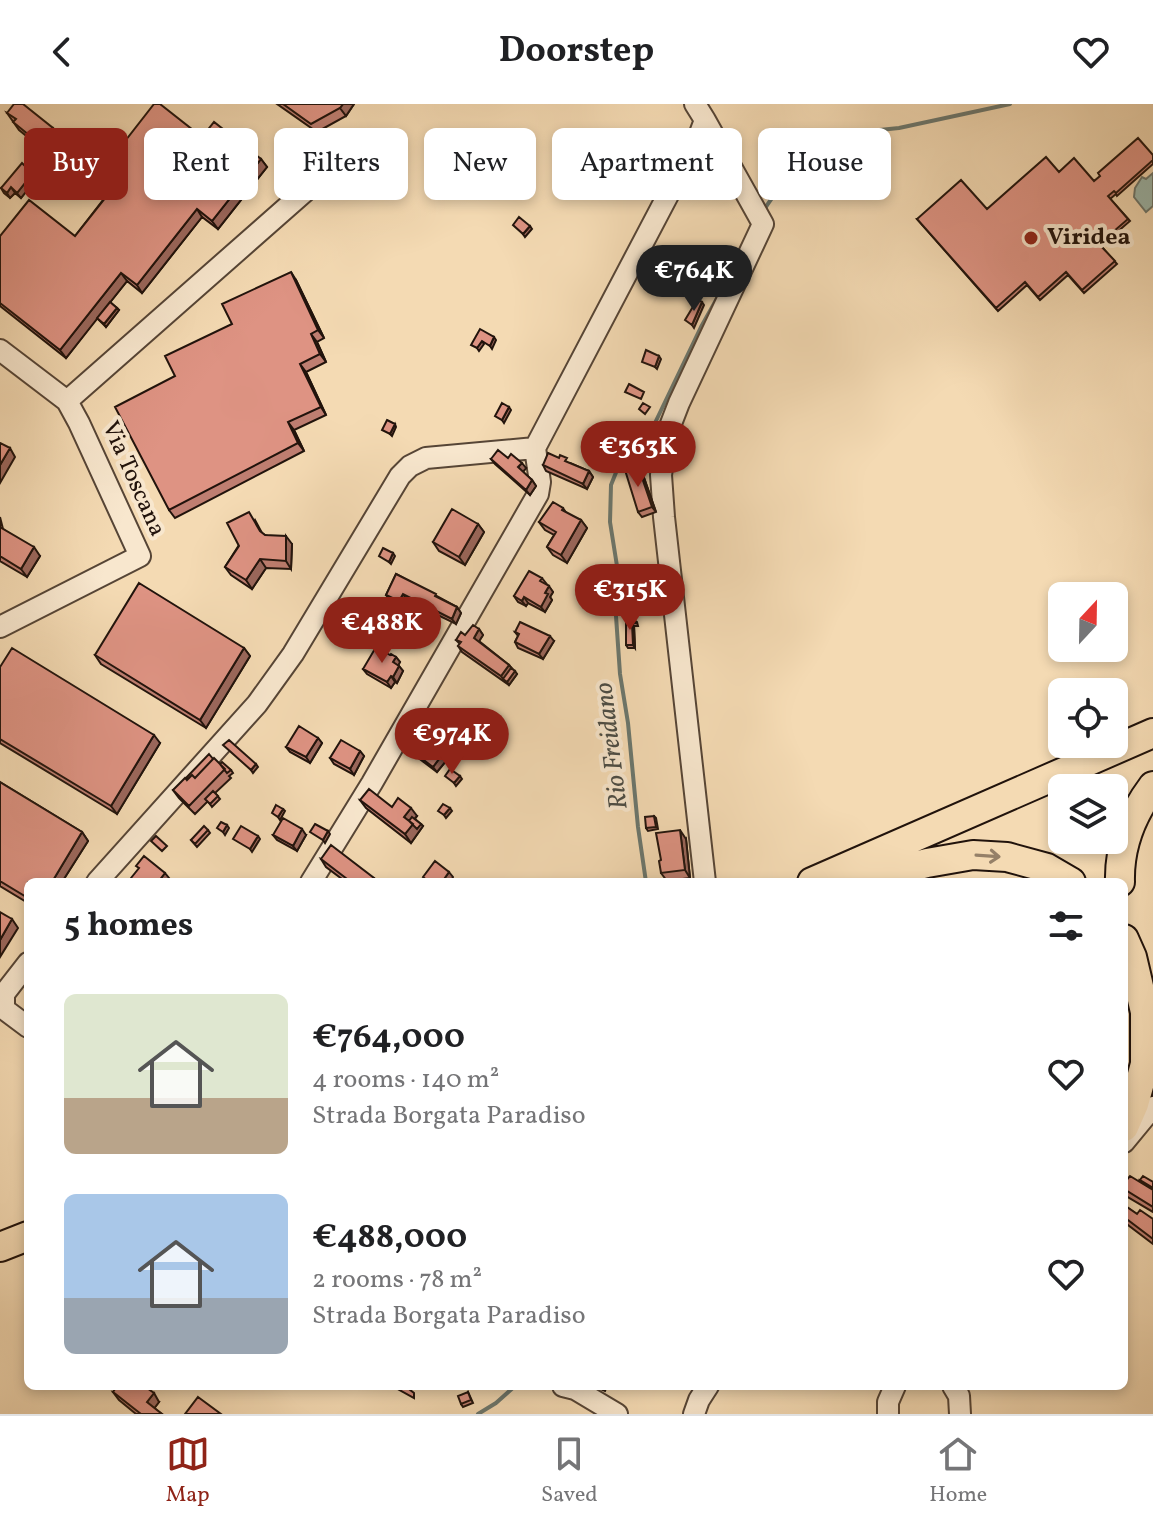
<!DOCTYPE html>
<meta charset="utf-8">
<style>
:root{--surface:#fff;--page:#f2f2f2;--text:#202124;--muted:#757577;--line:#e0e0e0;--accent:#8f2418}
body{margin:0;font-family:Vollkorn,serif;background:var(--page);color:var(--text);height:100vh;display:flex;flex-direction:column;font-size:30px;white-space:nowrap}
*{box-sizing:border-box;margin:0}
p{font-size:26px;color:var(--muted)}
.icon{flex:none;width:44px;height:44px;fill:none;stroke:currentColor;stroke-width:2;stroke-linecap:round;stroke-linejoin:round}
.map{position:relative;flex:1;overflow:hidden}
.sheet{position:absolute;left:24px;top:774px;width:1104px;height:512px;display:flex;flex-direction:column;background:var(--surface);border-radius:12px;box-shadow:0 4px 12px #0003}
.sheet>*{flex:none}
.hud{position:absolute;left:24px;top:24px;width:1106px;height:72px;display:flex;gap:16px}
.needle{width:52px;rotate:22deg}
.tools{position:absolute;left:1048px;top:478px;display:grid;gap:16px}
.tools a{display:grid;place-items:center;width:80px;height:80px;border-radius:12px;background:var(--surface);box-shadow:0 4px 12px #0003;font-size:40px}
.price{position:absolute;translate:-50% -68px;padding:0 18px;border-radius:28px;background:var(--accent);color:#fff;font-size:26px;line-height:52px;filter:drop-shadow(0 2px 4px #0008)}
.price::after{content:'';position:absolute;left:50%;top:48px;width:24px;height:18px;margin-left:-12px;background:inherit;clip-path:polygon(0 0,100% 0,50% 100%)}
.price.active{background:#222;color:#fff}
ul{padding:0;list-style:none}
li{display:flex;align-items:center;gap:24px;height:200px;padding:0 40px}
li span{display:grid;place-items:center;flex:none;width:224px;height:160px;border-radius:12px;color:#555}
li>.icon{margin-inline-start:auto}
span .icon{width:96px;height:96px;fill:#fffc;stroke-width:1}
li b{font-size:34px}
h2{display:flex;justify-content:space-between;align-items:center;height:96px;padding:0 40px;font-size:34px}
.chip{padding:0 28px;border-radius:12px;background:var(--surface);box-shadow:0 4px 12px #0003;font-size:28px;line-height:72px}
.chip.active{background:var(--accent);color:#fff}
header{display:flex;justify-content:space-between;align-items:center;height:104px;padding:0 40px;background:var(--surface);font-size:36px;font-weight:700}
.menu{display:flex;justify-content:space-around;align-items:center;height:112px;border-top:2px solid var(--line);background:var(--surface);font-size:22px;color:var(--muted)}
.menu a{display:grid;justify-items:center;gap:4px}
.menu .active{color:var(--accent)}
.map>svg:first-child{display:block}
.water{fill:#9cbaaf;stroke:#6b776e;stroke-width:2}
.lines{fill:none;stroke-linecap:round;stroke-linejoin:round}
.stream{stroke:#6b776e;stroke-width:4}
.minor-casing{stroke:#564536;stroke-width:24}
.highway-casing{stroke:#21130c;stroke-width:32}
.minor{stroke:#f8e7ce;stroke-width:20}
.highway{stroke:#f4dab3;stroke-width:28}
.wall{fill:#bf7e71;stroke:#21130c;stroke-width:2}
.shaded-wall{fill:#9b675c;stroke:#21130c;stroke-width:2}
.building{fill:#de9383;stroke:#21130c;stroke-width:2}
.oneway{stroke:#958068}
.poi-dot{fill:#8f2418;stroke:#f8e7ce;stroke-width:3}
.labels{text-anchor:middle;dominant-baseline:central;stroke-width:8;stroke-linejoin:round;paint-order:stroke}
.poi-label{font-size:24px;font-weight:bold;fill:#21130c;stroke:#f8e7ce;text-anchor:start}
.street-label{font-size:24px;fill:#21130c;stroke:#f8e7ce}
.water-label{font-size:26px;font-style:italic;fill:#4c4d45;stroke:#f8e7ce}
</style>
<header><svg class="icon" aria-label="back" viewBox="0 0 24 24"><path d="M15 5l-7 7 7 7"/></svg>Doorstep<svg class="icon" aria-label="heart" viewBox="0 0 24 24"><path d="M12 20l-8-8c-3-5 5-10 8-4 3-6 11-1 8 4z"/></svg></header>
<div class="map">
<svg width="1153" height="1310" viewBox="0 0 1153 1310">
<rect width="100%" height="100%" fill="#f4dab3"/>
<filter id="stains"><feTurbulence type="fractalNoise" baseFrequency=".0025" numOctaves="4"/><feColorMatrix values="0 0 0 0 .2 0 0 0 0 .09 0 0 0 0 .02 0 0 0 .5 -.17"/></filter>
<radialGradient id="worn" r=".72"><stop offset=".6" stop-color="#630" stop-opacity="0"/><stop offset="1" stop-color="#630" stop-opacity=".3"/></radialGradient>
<!-- water -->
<path class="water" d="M1153,69V102L1146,108L1134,93L1135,84L1142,73L1146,75Z"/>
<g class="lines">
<!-- stream -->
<path class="stream" d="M763,107L800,53L850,29L899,24L1010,0
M646,778L638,723L628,619L620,570L616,512L617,462L610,418L611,381L617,366L635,349L654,321L701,223L720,189
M478,1310L496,1299L515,1282"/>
<!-- minor casing -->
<g class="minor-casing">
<path id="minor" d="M0,246L67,297L79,319L140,452L0,523
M67,297L319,75
M97,778L257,600L293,550L400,372L410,362L426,354L535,344
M311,778L372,679L538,390L540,378L535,344L699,32L705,16L695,0
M705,778L664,413L661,371L667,330L679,299L763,120L705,16
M28,859L4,890V905L28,923
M1124,1038L1153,1003
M563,1282L575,1285L617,1310
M953,1282L959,1292L960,1310
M694,1310L699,1296L708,1282
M888,1310V1298L895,1282"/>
</g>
<!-- highway casing -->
<g class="highway-casing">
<path id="highway" d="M858,777L927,759L973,751L1007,753L1047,764L1071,778
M812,778L1153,629
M1120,778C1119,743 1132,710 1153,682
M1124,835L1132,853L1145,908V960L1134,1000L1124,1023
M0,1143L28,1132"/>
</g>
<!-- minor -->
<use href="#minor" class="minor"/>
<!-- highway -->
<use href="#highway" class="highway"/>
</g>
<!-- wall -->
<path class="wall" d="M277,0H354L346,12L317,28Z
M7,9L59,32L46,48L19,26Z
M202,33L261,55L267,63L218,125L202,113L142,189L127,177L110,198L119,206L106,223L97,214L66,254L0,202V132H75L120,74L108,59Z
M1153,51V60L1117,92L1116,90L1110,95L1130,117L1101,142L1117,160L1084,189L1068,171L1040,196L1027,181L998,207L917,115L987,105L1094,77Z
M27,64L44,65L21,94L15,89L10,94L4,89L1,84Z
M296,176L324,234L317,238L326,258L306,268L326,311L294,326L304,347L175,414L169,406L175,272L232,220Z
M508,354L526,364L523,368L532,376L536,382L530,391L495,360L491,355Z
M570,359L589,367L593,373L587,385L546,367L543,361Z
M642,368L656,408L642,413L638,408Z
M563,404L567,410L581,416L587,424L567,459L553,451L547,443L554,431L545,426L539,418Z
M0,413L3,425L40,452L27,473L0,457Z
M255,416L262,429L265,431L292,440L291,465L266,464L252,485L231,471L225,463Z
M478,420L484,428L465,461L439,447L433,438Z
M396,470L457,503L461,509L456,520L407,496L403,503L390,496L386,491Z
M542,474L553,488L550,493L552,496L545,508L528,499L526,502L518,498L514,492Z
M388,512L414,516L416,518L412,525L390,515Z
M626,515L637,518L638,522H634L635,544H628L626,541Z
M479,525L483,531L479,537L509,561L517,570L509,581L462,548L458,542L460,540L456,536Z
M515,528L554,537L543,555L518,544L515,538L518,532Z
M244,544L250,552L206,624L101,560L95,551Z
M390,551L396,553L400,558L398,561L403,567L397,579L395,578L391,584L367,570L363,565Z
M0,563L160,639L117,710L0,639Z
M318,634L322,639L310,659L290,648L286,643Z
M401,639L442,651L446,657L437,668L405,644Z
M360,647L364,652L354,671L334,660L330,654Z
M220,660L231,666L233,669L229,672L231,674L215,689L220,695L212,703L208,697L195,710L179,694L173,686Z
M0,678L82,728L88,737L62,778H28V799L0,782Z
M360,696L392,703L417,712L415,715L423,722L411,739L366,704Z
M654,712L656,714L658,725L648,727L646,724Z
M208,726L210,729L197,743L191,736Z
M273,731H306L297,747L277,736Z
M686,735L690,774L667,777L661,769Z
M321,755L374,774L378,778H346L326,763Z
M1140,1076L1153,1078V1108L1126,1092L1124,1088V1079H1142Z
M1124,1101L1137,1110L1153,1115V1140L1124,1118Z
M113,1288L159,1298L154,1304L162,1310H136L119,1296Z
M468,1288L473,1299L463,1303L461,1300Z"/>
<!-- shaded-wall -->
<path class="shaded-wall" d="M343,0H354L346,12L340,4Z
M53,24L59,32L46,48L40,40Z
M261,55L267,63L218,125L212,117Z
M40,60L44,65L21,94L17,89Z
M11,83L15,89L10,94L7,89Z
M197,105L202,113L142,189L137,181Z
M530,122L532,125L525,133L523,130Z
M291,168L296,176L324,234L318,226Z
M121,169L127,177L66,254L60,246Z
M702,198L704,201L694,224L692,221Z
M117,204L119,206L106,223L104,220Z
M311,230L317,238L326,258L320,250Z
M494,233L496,236L492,245L490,242Z
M482,237L484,240L479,247L477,244Z
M659,252L661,255L657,265L655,263Z
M300,260L306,268L326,311L321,303Z
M509,303L511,306L504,319L502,316Z
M288,318L294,326L304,347L298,339Z
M395,320L396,323L392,332L390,330Z
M10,344L15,353L0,379V361Z
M522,359L526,364L522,369L518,363Z
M638,362L642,368L656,408L652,403Z
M589,367L593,373L587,385L583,380Z
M532,376L536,382L530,391L526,386Z
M581,416L587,424L567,459L561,451Z
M478,420L484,428L465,461L459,453Z
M286,432L292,440L291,465L286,457Z
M34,443L40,452L27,473L21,465Z
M393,449L395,452L391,460L389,458Z
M260,455L266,464L252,485L246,476Z
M549,482L553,488L550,493L552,496L545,508L541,503L545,489Z
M403,490L407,496L403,503L399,497Z
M524,493L528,499L526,502L522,497Z
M457,503L461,509L456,520L452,515Z
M632,519L634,522L635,544L633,541Z
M479,525L483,531L478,539L474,534Z
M550,532L554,537L543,555L539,550Z
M244,544L250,552L206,624L200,616Z
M396,553L400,558L397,564L393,558Z
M509,561L513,566L503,575L501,572Z
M399,562L403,567L397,579L393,573Z
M515,567L517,570L509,581L507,578Z
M391,572L395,578L391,584L387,578Z
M467,629L469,632L462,640L460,638Z
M154,631L160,639L117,710L111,702Z
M318,634L322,639L310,659L306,653Z
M360,647L364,652L354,671L350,665Z
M442,651L446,657L437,668L433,663Z
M256,660L258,663L253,669L251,666Z
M460,672L462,675L456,682L454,679Z
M411,704L417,712L410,720L404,713Z
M450,704L452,707L446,714L444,711Z
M283,705L285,707L280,716L278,713Z
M413,720H421L423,722L411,739L405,730Z
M227,721L229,724L225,731L223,728Z
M302,725L306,731L297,747L293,742Z
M680,726L686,735L690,774L685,766Z
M328,727L330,730L325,739L323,736Z
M82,728L88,737L62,778H52Z
M258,732L260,735L252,748L250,745Z
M449,768L453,773L450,778H442Z
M165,769L169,774L166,778H158Z
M12,815L18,824L0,853V836Z
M154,1289L159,1298L153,1306L147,1298Z"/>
<!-- building -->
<path class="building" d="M14,0H23L53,24L40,40L13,18L16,15L7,9Z
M154,0H160L202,33L214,18L261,55L212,117L197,105L137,181L121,169L60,246L0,199V132L29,96L75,132L121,74L118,71L120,68L108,59Z
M283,0H343L340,4L311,20Z
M1138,34L1153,51V56L1116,89L1114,87L1108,92L1128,115L1099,140L1115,157L1082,186L1066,168L1038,193L1025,178L996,204L917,115L961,76L987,105L1046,53L1059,68L1074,54L1094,77L1100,72L1098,69Z
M36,57L40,60L17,89L11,83L7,89L1,84L22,59L27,64L31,60L32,61Z
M519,113L530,122L523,130L513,121Z
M291,168L318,226L311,230L320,250L300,260L321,303L288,318L298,339L169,406L115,303L175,272L165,252L232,220L222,200Z
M697,196L702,198L692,221L685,216Z
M110,198L117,204L104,220L97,214Z
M480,225L494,233L490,242L482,237L477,244L471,241Z
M646,246L659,252L655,263L642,258Z
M629,280L644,288L641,295L625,288Z
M502,299L509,303L502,316L495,312Z
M643,299L650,303L645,310L639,305Z
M387,316L395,320L390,330L382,326Z
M0,339L10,344L0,361Z
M498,346L508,354L511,350L522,359L518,363L532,376L526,386L491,355Z
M548,349L559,354L560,351L567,354L565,357L589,367L583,380L543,361Z
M638,362L652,403L638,408L625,366Z
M553,398L563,404L562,406L581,416L561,451L547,443L556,428L539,418Z
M452,405L478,420L459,453L433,438Z
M249,408L260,427L265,431L286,432V457L260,455L246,476L225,463L239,442L227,419Z
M0,423L34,443L21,465L0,452Z
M383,444L393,449L389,458L379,452Z
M529,467L542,474L540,477L549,482L545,489L548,490L541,503L524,493L522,497L514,492Z
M396,470L436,490L435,492L457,503L452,515L403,490L399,497L386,491Z
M139,479L244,544L200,616L95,551Z
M392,505L414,516L411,522L388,512Z
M626,515H635L636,519H632L633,541H626Z
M418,516L435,524L432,529L415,520Z
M520,518L550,532L539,550L515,538L519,530L515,528Z
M473,521L479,525L474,534L509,561L501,572L458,542L461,538L456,536L461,528L465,531Z
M376,543L390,551L391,550L396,553L393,558L399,562L393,573L391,572L387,578L363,565Z
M12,544L154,631L111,702L0,635V563Z
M511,564L515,567L507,578L503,575Z
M299,622L318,634L306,653L286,643Z
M457,622L467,629L460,638L451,631Z
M410,627L442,651L433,663L401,639Z
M229,636L256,660L251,666L223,641Z
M341,636L360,647L350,665L330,654Z
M209,650L213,655L195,674L192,671L187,676L186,674Z
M214,654L225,665L189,702L173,686L185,674L187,676L192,671L195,674Z
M222,658L231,666L227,669L220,660Z
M450,665L460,672L454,679L445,672Z
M0,678L82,728L52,778H28V794L0,777Z
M369,685L392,703L398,694L411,704L404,713L413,720L405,730L360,696Z
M213,687L218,692L210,700L205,695Z
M443,700L450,704L444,711L438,707Z
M276,701L283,705L278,713L272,709Z
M654,712L656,723L646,724L645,713Z
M412,713L421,720L417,725L409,717Z
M283,714L302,725L293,742L273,731Z
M221,718L227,721L223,728L217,724Z
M315,720L328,727L323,736L310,728Z
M204,722L208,726L195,740L191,736Z
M241,722L258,732L250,745L233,735Z
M680,726L685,766L661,769L659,757L661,756L656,729Z
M156,732L167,742L162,747L151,737Z
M331,741L374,774L371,778H351L321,755Z
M144,752L165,769L158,778H136L131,774L139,764L136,762Z
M435,757L449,768L442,778H429L423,773Z
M0,808L12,815L0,836Z
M1130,1072L1153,1086V1103L1124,1085V1079Z
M1143,1072L1153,1078V1084L1140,1076Z
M1124,1101L1137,1110L1140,1106L1153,1115V1135L1124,1113Z
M117,1282H144L154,1289L147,1298L162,1310H141L113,1288Z
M397,1282H405L414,1289V1294L396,1284Z
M594,1282H607L605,1287Z
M468,1288L471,1296L461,1300L458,1292Z
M198,1293L221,1310H185Z"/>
<!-- one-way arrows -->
<defs><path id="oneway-shaft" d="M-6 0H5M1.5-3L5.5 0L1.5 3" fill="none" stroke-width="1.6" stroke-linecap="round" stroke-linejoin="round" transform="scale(2)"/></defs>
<use class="oneway" href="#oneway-shaft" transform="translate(988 752) rotate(4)"/>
<!-- markers -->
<circle class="poi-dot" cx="1031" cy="134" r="8"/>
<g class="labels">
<!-- poi labels -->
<g class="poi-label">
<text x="1047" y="134">Viridea</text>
</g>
<!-- street labels -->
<g class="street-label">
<text transform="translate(133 375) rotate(66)">Via Toscana</text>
</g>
<!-- water labels -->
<g class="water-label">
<text transform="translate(612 642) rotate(-97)">Rio Freidano</text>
</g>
</g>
<rect width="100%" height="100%" filter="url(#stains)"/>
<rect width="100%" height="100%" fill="url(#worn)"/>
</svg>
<div class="tools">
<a><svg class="needle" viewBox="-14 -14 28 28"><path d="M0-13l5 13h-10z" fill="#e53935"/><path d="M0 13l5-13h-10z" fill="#757577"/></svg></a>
<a><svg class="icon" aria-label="locate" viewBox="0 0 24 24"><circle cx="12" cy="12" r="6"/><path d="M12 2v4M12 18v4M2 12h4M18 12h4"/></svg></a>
<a><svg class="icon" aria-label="layers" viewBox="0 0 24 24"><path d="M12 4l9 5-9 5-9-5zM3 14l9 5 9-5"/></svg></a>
</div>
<b class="price active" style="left:694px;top:209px">€764K</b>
<b class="price" style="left:638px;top:385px">€363K</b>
<b class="price" style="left:630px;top:528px">€315K</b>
<b class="price" style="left:382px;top:561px">€488K</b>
<b class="price" style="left:452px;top:672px">€974K</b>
<div class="hud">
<a class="chip active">Buy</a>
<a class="chip">Rent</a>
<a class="chip">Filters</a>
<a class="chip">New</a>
<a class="chip">Apartment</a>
<a class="chip">House</a>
</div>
<section class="sheet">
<h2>5 homes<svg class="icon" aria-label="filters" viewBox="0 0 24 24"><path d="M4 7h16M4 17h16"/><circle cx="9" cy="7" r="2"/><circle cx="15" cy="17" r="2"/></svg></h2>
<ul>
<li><span style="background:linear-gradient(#dfe7d0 65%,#b9a48a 0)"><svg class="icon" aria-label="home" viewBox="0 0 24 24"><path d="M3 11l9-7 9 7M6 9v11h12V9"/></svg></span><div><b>€764,000</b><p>4 rooms · 140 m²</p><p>Strada Borgata Paradiso</p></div><svg class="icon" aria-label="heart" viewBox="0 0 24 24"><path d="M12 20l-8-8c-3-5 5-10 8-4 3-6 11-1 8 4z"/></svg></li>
<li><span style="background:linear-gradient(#a9c7e8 65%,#9aa5b1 0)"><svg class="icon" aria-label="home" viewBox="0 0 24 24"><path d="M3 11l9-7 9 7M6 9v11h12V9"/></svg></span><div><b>€488,000</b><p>2 rooms · 78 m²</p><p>Strada Borgata Paradiso</p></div><svg class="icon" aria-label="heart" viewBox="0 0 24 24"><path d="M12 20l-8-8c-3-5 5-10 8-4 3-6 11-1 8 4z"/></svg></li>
</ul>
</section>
</div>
<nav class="menu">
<a class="active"><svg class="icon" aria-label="map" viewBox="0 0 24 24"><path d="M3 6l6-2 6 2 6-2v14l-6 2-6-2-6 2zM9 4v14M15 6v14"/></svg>Map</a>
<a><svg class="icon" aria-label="saved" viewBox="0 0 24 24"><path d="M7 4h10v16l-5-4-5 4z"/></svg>Saved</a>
<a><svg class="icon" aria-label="home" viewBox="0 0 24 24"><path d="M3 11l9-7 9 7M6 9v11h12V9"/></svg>Home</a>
</nav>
